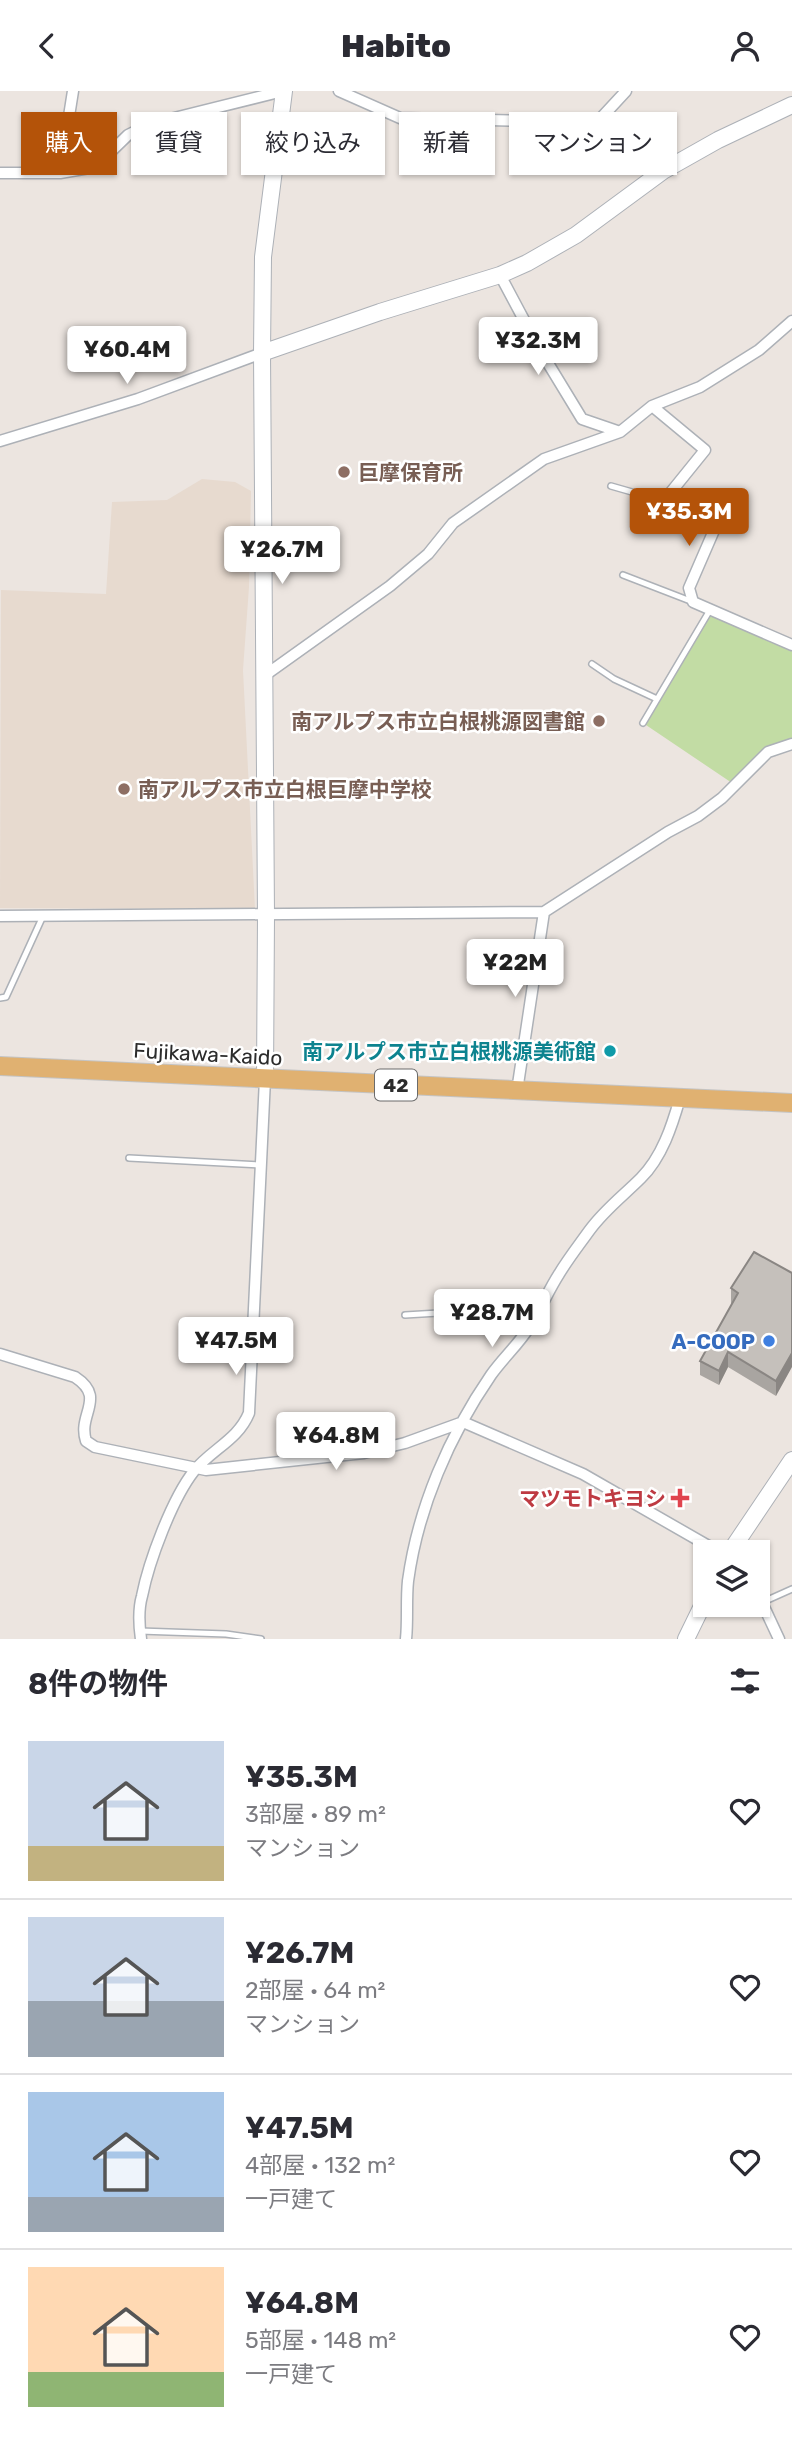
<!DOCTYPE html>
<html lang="ja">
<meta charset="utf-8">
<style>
:root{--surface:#fff;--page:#f7f7f7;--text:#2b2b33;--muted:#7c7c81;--line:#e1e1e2;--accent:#b45309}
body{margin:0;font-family:Rubik,"Noto Sans JP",sans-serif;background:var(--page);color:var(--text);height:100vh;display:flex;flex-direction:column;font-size:26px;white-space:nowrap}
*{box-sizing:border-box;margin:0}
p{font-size:23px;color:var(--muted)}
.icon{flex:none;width:38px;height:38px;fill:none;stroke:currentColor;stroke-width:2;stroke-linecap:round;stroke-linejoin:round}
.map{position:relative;height:1548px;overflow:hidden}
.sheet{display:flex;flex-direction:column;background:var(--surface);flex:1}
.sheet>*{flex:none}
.banner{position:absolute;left:21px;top:21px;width:751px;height:63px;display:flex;gap:14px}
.buttons{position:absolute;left:693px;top:1449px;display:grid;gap:14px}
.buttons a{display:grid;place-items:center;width:77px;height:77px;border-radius:0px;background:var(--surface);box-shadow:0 2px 5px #0004;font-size:35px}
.price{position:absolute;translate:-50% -60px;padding:0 16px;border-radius:7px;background:#fff;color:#222;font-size:23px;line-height:46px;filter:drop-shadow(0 2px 4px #0008)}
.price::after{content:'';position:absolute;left:50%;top:42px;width:21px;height:16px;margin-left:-10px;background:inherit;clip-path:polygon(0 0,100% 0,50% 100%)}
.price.current{background:var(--accent);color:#fff}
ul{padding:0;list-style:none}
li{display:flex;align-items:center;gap:21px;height:175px;padding:0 28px}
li+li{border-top:2px solid var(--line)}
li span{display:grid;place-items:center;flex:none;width:196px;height:140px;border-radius:0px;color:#555}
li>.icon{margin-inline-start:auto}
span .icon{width:84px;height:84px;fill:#fffc;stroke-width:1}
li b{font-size:30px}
h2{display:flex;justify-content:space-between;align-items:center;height:84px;padding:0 28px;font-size:30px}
.chip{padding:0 24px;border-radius:0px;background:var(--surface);box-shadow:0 2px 5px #0004;font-size:24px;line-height:63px}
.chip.current{background:var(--accent);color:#fff}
header{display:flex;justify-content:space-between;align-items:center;height:91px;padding:0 28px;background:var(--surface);font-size:32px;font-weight:800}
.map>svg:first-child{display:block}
.education{fill:#e7dacf}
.park{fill:#c2dca4}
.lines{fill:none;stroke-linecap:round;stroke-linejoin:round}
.lane-casing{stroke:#adb1b7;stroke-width:8}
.street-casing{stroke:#adb1b7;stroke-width:13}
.secondary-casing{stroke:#adb1b7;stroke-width:18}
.primary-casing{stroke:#c4c4c4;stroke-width:20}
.lane{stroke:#fff;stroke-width:5}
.street{stroke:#fff;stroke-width:10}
.secondary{stroke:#fff;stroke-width:16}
.primary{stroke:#e0b171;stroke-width:18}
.wall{fill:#a9a5a1}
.shaded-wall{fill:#8a8683}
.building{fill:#c5c0bb;stroke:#8a8683;stroke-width:2}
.education-dot{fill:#8d6e63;stroke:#fff;stroke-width:2.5}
.culture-dot{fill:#0f9aa8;stroke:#fff;stroke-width:2.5}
.shop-dot{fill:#3f7fe0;stroke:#fff;stroke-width:2.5}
.health-dot{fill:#e0444e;stroke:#fff;stroke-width:2.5}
.labels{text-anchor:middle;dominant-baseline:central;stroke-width:5;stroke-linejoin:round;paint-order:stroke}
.shield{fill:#fff;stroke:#6b6b6b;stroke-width:2}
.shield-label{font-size:19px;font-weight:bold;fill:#2c2c2c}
.education-label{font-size:21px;font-weight:bold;fill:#785e54;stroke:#fff;text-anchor:start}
.culture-label{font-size:21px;font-weight:bold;fill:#0d838f;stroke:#fff;text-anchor:end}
.street-label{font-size:21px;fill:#2c2c2c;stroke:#fff}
.shop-label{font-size:21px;font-weight:bold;fill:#366cbe;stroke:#fff;text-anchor:end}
.health-label{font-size:21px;font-weight:bold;fill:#be3a42;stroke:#fff;text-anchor:end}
</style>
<header><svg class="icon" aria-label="back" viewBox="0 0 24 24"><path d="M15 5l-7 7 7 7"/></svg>Habito<svg class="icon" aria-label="person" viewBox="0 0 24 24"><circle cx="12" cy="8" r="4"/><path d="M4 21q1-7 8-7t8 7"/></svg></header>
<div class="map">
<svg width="792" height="1548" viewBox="0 0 792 1548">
<rect width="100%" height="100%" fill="#ece5e0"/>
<!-- education -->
<path class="education" d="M202,388L235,391L251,400L249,496L243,579L255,818L0,817L1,499L106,503L112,411L167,409Z"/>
<!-- park -->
<path class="park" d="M710,519L792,554V653L768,661L735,694L643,632Z"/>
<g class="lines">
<!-- lane casing -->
<g class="lane-casing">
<path id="lane" d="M611,395L667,411
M623,484L693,511
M592,573L614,588L657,608
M643,632L710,519
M0,907L6,906L43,825
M129,1067L261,1074
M405,1224L541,1216
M763,1511L792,1498
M140,1540L226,1543L261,1548"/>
</g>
<!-- street casing -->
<g class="street-casing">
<path id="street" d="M339,0L400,27L582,31L602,26L626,0
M0,82H60L95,76L128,44L150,33L283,0
M60,82L73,0
M500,184L540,259L582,328L620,341
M652,315L705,359L667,406L674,419L715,437L689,497L693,511L792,554
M0,350L138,308L262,262
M264,585L390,495L428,463L453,432L544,368L620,341L652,315L700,296L759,259L792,230
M0,825L544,821L668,741L698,725L722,707L768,661L792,653
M517,1000L544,821
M0,1263L75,1286C107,1307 77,1323 86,1350L95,1356L206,1379L364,1362L405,1352L463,1331L583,1383L719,1461
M758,1503L779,1548
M141,1548C139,1534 138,1519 142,1505C149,1470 172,1408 194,1380C212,1358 238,1349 249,1322L265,988
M406,1548C408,1529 406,1509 408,1490C418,1417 449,1345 491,1284C503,1267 519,1253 530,1235C541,1218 548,1200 559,1183C568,1168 579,1154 589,1140C604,1119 623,1105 641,1087C662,1066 672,1035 680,1007"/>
</g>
<!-- secondary casing -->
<g class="secondary-casing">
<path id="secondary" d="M262,262L380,221L500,184L527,172L576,144L663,80L718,49L792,14
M265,988L266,824L262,262L263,166L284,0
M730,1461L792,1369
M686,1548L705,1509"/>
</g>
<!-- primary casing -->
<g class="primary-casing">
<path id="primary" d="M0,975L792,1012"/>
</g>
<!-- lane -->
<use href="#lane" class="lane"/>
<!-- street -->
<use href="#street" class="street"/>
<!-- secondary -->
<use href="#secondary" class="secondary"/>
<!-- primary -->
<use href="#primary" class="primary"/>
</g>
<!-- wall -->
<path class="wall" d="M792,1182L776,1305L728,1276L719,1294L700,1284V1270L732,1213L731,1212V1197Z"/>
<!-- shaded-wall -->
<path class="shaded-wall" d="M728,1261V1276L719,1294V1280Z
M792,1262V1276L776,1305V1290Z"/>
<!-- building -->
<path class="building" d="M754,1161L792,1182V1262L776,1290L728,1261L719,1280L700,1270L738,1202L731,1197Z"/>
<!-- markers -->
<g class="education-dot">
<circle cx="344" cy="381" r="7"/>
<circle cx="599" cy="630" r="7"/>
<circle cx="124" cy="698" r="7"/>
</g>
<circle class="culture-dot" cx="610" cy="960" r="7"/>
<circle class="shop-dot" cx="769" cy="1250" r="7"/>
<path class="health-dot" d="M676.5 1396.5h7v7h7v7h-7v7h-7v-7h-7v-7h7z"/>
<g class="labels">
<!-- shield labels -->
<rect class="shield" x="375" y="978.5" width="42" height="31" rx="5"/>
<g class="shield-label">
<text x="396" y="994">42</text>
</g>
<!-- education labels -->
<g class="education-label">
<text x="358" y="381">巨摩保育所</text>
<text x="585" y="630" text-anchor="end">南アルプス市立白根桃源図書館</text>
<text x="138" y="698">南アルプス市立白根巨摩中学校</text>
</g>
<!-- culture labels -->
<g class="culture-label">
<text x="596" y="960">南アルプス市立白根桃源美術館</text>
</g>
<!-- street labels -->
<g class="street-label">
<text transform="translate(208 963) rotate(3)">Fujikawa-Kaido</text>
</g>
<!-- shop labels -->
<g class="shop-label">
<text x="755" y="1250">A-COOP</text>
</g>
<!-- health labels -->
<g class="health-label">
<text x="666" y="1407">マツモトキヨシ</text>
</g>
</g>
</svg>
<div class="buttons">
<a><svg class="icon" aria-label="layers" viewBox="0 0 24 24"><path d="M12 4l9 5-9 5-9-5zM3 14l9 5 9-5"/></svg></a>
</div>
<b class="price" style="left:538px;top:286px">¥32.3M</b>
<b class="price" style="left:127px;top:295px">¥60.4M</b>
<b class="price current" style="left:689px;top:457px">¥35.3M</b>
<b class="price" style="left:282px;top:495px">¥26.7M</b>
<b class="price" style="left:515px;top:908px">¥22M</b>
<b class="price" style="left:492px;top:1258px">¥28.7M</b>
<b class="price" style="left:236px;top:1286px">¥47.5M</b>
<b class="price" style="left:336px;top:1381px">¥64.8M</b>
<div class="banner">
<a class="chip current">購入</a>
<a class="chip">賃貸</a>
<a class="chip">絞り込み</a>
<a class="chip">新着</a>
<a class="chip">マンション</a>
</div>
</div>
<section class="sheet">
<h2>8件の物件<svg class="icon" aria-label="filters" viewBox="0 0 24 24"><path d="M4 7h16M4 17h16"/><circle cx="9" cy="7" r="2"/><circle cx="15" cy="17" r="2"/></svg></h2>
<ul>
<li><span style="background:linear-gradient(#c9d6e8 75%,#c2b280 0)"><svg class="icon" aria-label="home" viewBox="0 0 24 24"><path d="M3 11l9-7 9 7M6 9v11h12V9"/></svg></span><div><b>¥35.3M</b><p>3部屋 · 89 m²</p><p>マンション</p></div><svg class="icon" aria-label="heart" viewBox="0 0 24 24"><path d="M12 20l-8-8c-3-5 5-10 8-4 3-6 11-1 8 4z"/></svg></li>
<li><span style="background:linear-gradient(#c9d6e8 60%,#9aa5b1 0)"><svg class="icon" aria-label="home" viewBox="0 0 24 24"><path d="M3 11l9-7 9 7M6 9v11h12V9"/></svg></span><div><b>¥26.7M</b><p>2部屋 · 64 m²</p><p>マンション</p></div><svg class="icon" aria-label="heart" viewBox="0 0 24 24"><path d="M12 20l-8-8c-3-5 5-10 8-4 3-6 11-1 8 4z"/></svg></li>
<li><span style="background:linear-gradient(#a9c7e8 75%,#9aa5b1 0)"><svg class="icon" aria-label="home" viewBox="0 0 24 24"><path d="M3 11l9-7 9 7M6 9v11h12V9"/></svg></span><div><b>¥47.5M</b><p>4部屋 · 132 m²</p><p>一戸建て</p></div><svg class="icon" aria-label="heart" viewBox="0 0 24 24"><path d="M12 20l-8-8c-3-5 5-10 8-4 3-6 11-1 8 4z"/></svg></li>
<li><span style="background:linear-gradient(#ffd9b3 75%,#8fb573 0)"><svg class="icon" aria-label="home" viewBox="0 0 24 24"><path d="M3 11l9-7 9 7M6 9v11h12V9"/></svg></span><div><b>¥64.8M</b><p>5部屋 · 148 m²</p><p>一戸建て</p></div><svg class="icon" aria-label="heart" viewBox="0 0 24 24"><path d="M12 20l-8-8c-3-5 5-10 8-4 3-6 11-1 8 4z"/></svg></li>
</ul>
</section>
